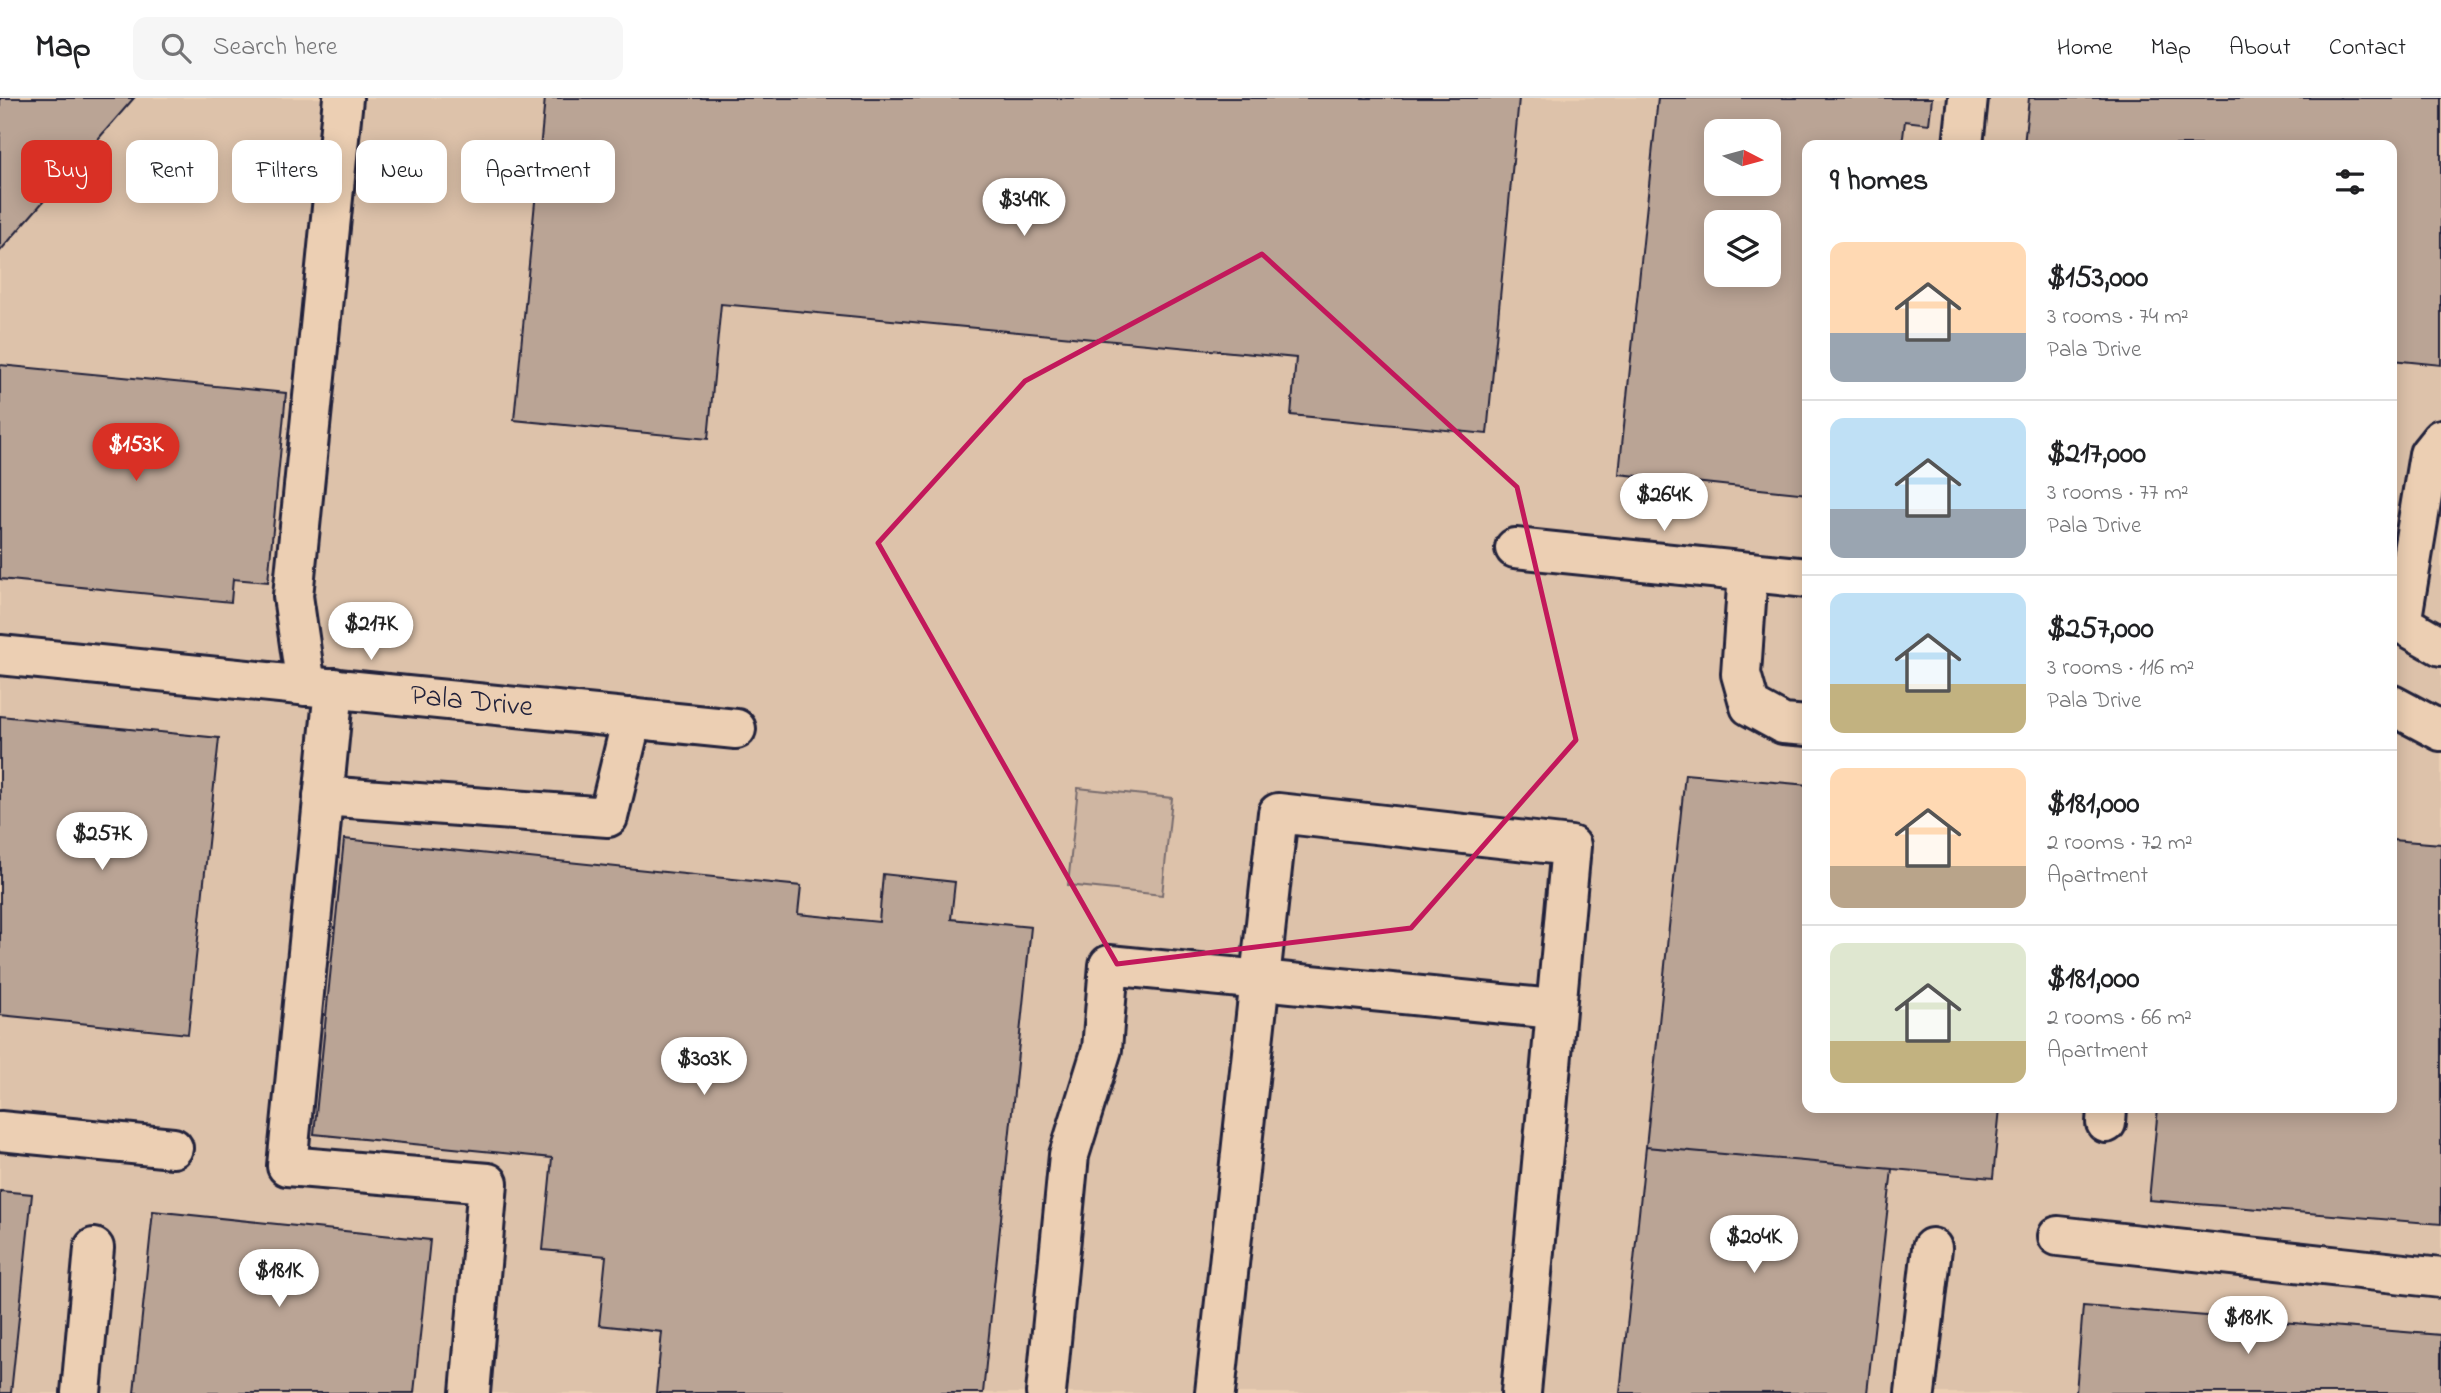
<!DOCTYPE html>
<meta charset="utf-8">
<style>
:root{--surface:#fff;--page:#f6f6f6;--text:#202124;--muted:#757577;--line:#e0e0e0;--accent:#d93025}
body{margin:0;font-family:"Indie Flower",sans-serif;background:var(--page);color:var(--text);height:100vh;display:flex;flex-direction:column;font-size:26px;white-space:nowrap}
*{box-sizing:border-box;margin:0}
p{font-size:23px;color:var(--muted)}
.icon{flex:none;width:38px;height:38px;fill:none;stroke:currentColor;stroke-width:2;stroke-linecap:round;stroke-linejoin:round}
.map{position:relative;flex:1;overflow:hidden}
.panel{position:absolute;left:1802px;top:42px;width:595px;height:973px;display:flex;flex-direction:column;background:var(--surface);border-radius:14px;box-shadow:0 4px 18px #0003}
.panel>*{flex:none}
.top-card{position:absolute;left:21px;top:42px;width:665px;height:63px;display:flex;gap:14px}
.needle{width:46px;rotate:96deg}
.fabs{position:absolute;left:1704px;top:21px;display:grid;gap:14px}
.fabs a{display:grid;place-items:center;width:77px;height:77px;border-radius:14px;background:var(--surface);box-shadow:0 4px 18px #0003;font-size:35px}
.price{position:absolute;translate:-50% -60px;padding:0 16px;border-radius:24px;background:#fff;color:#222;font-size:23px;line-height:46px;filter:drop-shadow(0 2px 4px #0008)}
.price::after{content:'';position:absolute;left:50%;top:42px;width:21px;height:16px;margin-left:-10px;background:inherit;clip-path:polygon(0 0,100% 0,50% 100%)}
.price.on{background:var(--accent);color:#fff}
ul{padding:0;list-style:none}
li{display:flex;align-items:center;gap:21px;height:175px;padding:0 28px}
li+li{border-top:2px solid var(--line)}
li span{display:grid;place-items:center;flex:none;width:196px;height:140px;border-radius:14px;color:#555}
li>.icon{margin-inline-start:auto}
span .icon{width:84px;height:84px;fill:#fffc;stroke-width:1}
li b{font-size:30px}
h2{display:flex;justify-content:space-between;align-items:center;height:84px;padding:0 28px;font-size:30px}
.pill{padding:0 24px;border-radius:14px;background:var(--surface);box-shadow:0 4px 18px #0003;font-size:24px;line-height:63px}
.pill.on{background:var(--accent);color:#fff}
header{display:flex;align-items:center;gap:42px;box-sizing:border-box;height:98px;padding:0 35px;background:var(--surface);border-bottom:2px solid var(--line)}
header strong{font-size:33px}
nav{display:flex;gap:38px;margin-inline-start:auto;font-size:24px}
.search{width:490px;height:63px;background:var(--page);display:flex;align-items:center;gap:18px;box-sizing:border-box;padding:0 24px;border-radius:14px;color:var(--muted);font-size:26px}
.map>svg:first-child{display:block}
.built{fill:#ddc2aa;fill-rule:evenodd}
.green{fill:#cfb6a2;stroke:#786c6e;stroke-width:2}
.building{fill:#baa495;stroke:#22223b;stroke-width:2;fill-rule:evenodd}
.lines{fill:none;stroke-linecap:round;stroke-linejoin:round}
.minor-casing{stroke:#22223b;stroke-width:44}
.minor{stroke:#eccfb3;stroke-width:38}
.marked{fill:none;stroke:#c2185b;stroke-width:5;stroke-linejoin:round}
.labels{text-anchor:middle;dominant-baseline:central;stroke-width:5;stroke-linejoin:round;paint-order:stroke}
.street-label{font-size:30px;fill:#22223b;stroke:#eccfb3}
</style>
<header>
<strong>Map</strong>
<div class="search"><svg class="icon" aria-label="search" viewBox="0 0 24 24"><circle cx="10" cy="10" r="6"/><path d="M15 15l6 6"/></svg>Search here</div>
<nav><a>Home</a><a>Map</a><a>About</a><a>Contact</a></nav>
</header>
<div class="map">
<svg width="2441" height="1295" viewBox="0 0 2441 1295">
<rect width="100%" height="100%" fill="#eccfb3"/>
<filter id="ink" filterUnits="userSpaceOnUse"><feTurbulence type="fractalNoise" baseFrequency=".0143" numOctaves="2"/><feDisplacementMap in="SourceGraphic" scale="14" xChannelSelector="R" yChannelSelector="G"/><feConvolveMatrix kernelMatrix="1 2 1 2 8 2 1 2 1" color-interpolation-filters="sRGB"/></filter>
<g filter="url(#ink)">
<!-- built -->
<path class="built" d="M0,0H2441V1295H0ZM1717,33H1769V86H1717ZM1808,47H2392V1010H1808ZM1717,124H1769V177H1717Z"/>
<!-- green -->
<path class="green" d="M1078,690L1172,700L1162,797L1068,787Z"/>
<!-- building -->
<path class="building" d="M0,0H134L0,153Z
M545,0H1519L1487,336L1291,317L1296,260L721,206L708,341L514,322Z
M1658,0H1932L1929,26L1905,23L1902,47H1808V396L1619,376ZM1717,33H1769V86H1717ZM1717,124H1769V177H1717Z
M2029,0H2441V267L2392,262V47H2024Z
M0,267L286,295L268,484L233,481L231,504L0,481Z
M0,618L219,640L188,936L0,917Z
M1685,676L1808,687V1010H2000L1993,1080L1646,1049Z
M344,741L801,788L798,816L879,824L883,776L955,784L951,821L1031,829L983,1295H656L662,1234L599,1227L606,1158L543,1152L552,1060L314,1036Z
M2392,742L2441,746V1126L2149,1102L2158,1010H2392Z
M1646,1049L1892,1071L1867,1295H1620Z
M0,1093L32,1096L11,1295H0Z
M153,1113L430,1142L414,1295H134Z
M2083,1208L2441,1237V1295H2076Z"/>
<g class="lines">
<!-- minor casing -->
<g class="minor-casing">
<g id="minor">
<path d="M1963,47L1968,0"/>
<path d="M1515,450L1808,480"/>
<path d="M1748,474L1741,576L1750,608L1783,626L1808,628"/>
<path d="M2392,520L2441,548"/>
<path d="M2401,526L2429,356L2441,341"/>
<path id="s1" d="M0,557L736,631"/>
<path d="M306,588L293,498L343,0"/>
<path d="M334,590L287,1068L488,1085L470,1295"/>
<path d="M2392,607L2441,633"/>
<path d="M323,698L608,719L632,620"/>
<path d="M2106,1025L2107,1010"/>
<path d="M0,1033L173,1050"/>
<path d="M2058,1138L2441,1180"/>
<path d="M81,1295L94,1150"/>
<path d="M1046,1295L1069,1057L1102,951L1109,867L1554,911"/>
<path d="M1215,1295L1278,715L1571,748L1521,1295"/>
<path d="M1915,1295L1932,1150"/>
</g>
</g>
<!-- minor -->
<use href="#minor" class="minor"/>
</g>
</g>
<!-- marked area -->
<path class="marked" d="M1262,156L1517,389L1576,642L1411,830L1117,866L878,445L1025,283Z"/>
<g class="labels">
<!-- street labels -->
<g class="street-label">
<text stroke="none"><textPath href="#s1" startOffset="474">Pala Drive</textPath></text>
</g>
</g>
</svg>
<div class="fabs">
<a><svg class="needle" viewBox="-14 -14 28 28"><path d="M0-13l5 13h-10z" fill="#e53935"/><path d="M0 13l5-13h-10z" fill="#757577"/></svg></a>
<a><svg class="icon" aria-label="layers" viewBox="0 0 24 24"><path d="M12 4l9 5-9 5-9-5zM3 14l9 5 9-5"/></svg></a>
</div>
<b class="price" style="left:1024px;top:140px">$349K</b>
<b class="price on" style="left:136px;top:385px">$153K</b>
<b class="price" style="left:1664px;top:435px">$264K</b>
<b class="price" style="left:371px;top:564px">$217K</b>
<b class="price" style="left:102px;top:774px">$257K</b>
<b class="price" style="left:704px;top:999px">$303K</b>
<b class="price" style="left:1754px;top:1177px">$204K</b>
<b class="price" style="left:279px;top:1211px">$181K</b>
<b class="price" style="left:2248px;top:1258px">$181K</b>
<div class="top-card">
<a class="pill on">Buy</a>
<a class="pill">Rent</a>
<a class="pill">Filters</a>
<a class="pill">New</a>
<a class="pill">Apartment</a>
</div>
<section class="panel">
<h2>9 homes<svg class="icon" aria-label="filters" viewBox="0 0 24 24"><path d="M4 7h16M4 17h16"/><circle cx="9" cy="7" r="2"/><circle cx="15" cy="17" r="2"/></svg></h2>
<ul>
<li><span style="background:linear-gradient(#ffd9b3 65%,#9aa5b1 0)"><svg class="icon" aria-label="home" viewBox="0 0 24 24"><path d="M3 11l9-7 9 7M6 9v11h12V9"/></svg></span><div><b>$153,000</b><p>3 rooms · 74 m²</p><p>Pala Drive</p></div></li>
<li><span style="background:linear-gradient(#bfe0f5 65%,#9aa5b1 0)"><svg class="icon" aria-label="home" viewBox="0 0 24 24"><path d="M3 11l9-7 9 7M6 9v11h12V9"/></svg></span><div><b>$217,000</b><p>3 rooms · 77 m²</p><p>Pala Drive</p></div></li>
<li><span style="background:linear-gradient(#bfe0f5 65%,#c2b280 0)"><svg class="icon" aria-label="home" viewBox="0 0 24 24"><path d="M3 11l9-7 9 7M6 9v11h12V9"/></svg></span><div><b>$257,000</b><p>3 rooms · 116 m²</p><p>Pala Drive</p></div></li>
<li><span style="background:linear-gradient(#ffd9b3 70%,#b9a48a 0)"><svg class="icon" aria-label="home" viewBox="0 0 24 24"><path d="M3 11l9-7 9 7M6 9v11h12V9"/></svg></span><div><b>$181,000</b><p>2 rooms · 72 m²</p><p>Apartment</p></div></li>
<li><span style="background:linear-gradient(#dfe7d0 70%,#c2b280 0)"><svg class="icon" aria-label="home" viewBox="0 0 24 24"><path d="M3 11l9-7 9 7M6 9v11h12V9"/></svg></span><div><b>$181,000</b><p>2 rooms · 66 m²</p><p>Apartment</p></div></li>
</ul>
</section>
</div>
